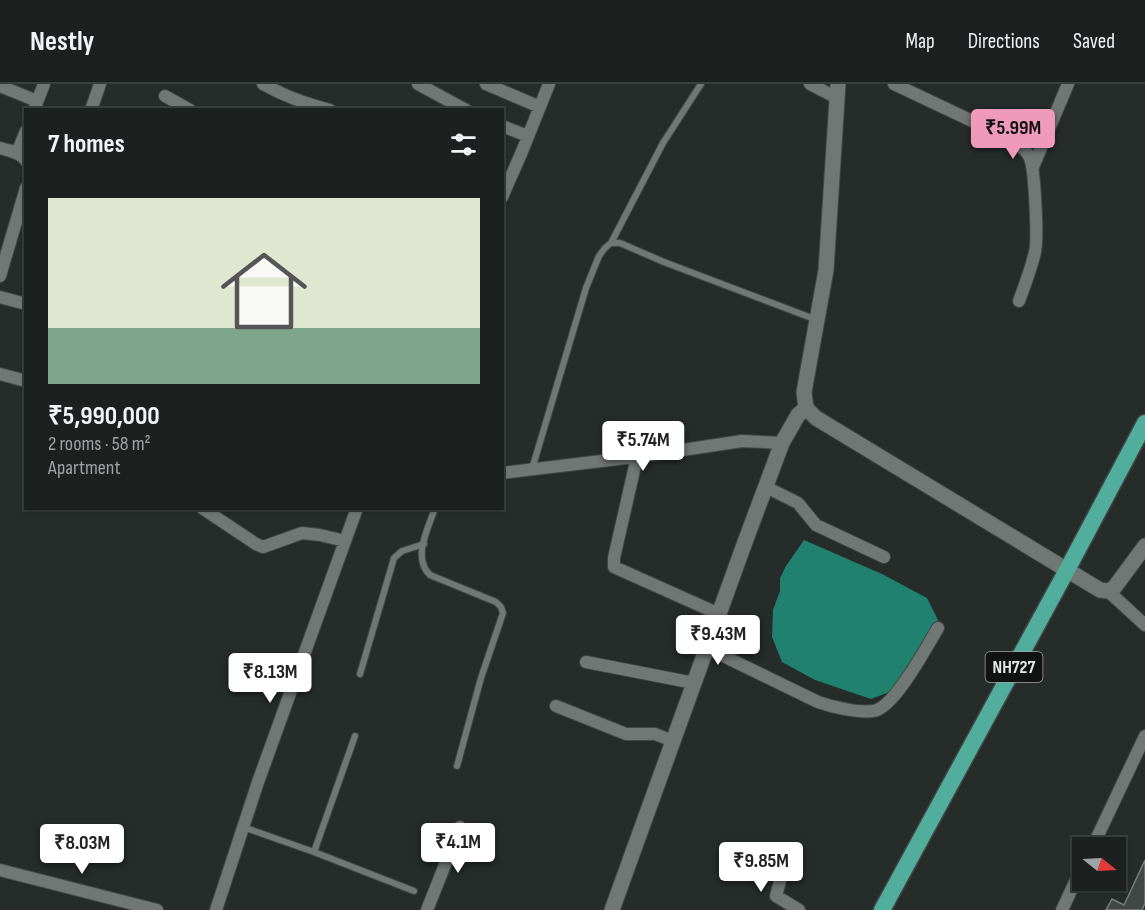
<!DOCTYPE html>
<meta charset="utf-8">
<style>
:root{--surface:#1c2120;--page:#292e2d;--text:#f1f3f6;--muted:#a0a3a5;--line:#3a3e3e;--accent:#ef9ab8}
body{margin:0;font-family:"Sofia Sans Condensed",sans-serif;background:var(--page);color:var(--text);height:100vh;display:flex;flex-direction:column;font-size:22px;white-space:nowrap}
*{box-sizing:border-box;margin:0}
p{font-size:20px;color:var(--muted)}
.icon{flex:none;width:33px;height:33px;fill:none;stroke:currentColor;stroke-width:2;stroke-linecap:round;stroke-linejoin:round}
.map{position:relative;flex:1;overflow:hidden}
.details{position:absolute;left:24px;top:24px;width:480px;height:402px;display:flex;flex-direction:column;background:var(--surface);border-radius:0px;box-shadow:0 2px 4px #0004,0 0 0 2px var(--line)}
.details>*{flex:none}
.needle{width:39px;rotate:108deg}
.fabs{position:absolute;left:1072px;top:753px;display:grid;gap:12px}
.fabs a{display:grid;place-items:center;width:54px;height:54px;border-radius:0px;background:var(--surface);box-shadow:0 2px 4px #0004,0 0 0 2px var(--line);font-size:30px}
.price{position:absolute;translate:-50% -51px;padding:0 14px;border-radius:6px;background:#fff;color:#222;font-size:20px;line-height:39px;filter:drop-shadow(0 2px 3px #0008)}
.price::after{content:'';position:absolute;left:50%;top:36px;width:18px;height:14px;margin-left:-9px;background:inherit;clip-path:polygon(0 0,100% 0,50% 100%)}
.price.active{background:var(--accent);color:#111}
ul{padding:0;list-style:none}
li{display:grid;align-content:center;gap:12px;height:318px;padding:0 24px}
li+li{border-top:2px solid var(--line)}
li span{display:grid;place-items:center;height:186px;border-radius:0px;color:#555}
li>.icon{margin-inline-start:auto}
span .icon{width:108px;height:108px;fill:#fffc;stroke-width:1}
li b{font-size:26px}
h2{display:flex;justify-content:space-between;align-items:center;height:72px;padding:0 24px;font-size:26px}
header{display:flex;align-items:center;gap:36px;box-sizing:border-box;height:84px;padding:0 30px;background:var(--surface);border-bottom:2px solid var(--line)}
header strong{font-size:28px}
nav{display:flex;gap:33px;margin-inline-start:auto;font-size:21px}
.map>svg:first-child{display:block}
.water{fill:#20816f}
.building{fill:#404745;stroke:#767e7c;stroke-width:1.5}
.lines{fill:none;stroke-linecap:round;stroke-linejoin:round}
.service-casing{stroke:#414746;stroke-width:8}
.minor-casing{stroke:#414746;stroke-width:14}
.tertiary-casing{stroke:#414746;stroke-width:17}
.trunk-casing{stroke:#414746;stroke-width:19}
.service{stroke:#707775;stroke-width:6}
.minor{stroke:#707775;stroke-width:12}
.tertiary{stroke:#707775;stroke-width:15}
.trunk{stroke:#52ae9c;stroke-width:16}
.labels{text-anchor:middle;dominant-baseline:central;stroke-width:5;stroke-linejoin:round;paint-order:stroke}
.shield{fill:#111313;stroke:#a5a9a7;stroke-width:1.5}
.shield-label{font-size:18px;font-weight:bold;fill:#e4e9e7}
</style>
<header>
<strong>Nestly</strong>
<nav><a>Map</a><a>Directions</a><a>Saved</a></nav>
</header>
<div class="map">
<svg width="1145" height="826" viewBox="0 0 1145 826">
<rect width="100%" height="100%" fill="#252c2a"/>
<!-- water -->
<path class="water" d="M804,456L882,490L927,514L938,536L918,572L892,607L871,615L815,596L782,578L772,553L773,526L780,507V494L786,482Z"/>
<!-- building -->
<path class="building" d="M1145,776V819L1142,826H1106L1112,815L1124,821Z"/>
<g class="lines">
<!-- service casing -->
<g class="service-casing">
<path id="service" d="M611,159L663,59L701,0
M532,385L586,204L599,172L605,164L611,159H620L664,178L817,236
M435,424C428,445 412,474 430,491L496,518L501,523L503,529L481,594L457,682
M360,590L394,474L402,467L424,460
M243,743L314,768L414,807
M314,768L355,652"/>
</g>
<!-- minor casing -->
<g class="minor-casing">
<path id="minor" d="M263,0C284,12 306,20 330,26
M418,0L466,26
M486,0L540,23
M810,0L837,14
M894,0L1008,54C1015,59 1025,64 1029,72C1035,82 1038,155 1035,168C1031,185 1025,201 1019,217
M0,2L37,17
M165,12L190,26
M34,26L44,0
M91,26L100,0
M502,42L528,52
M0,64C9,67 22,68 26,77
M17,69L26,47
M1033,83L1068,0
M502,113L521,70L549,0
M0,192L26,104
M0,213L26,220
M0,290L26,297
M637,373L614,474V483L719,530
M502,389L643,372L742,357L782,359
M766,403L798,419L816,441L884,473
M202,424L256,460L263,463L302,449L320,451L345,457
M1108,507L1145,541
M707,564L818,618C832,623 858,629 873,627C894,625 927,562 938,544
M586,578L694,599
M556,622L626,650H655L673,657
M1092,764L1145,652
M742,769L776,784L780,788L781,793L776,812L799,826
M0,786L157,826
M216,826L258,698L357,424
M427,826L460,743
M1062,826L1083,781"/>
</g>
<!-- tertiary casing -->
<g class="tertiary-casing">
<path id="tertiary" d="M838,0L826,186L804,308L806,324L816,334L1100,506L1108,507L1114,504L1145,462
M612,826L745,458L782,359L798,331L806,324"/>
</g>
<!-- trunk casing -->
<g class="trunk-casing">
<path id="trunk" d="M882,826L1067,486L1145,339"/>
</g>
<!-- service -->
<use href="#service" class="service"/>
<!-- minor -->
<use href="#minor" class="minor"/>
<!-- tertiary -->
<use href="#tertiary" class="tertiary"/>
<!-- trunk -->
<use href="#trunk" class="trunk"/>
</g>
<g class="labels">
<!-- shield labels -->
<rect class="shield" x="985.5" y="568" width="57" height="30" rx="4.5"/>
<g class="shield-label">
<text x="1014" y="583">NH727</text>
</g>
</g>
</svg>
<div class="fabs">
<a><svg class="needle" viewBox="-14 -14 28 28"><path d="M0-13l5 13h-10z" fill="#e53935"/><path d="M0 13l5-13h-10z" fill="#a0a3a5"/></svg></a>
</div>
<b class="price active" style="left:1013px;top:76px">₹5.99M</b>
<b class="price" style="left:643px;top:388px">₹5.74M</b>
<b class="price" style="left:718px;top:582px">₹9.43M</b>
<b class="price" style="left:270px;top:620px">₹8.13M</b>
<b class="price" style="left:458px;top:790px">₹4.1M</b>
<b class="price" style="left:82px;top:791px">₹8.03M</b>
<b class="price" style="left:761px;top:809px">₹9.85M</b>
<section class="details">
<h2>7 homes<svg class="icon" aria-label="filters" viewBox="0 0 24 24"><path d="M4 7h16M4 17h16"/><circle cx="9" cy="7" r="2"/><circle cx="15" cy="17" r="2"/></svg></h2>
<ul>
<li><span style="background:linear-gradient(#dfe7d0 70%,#7fa58c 0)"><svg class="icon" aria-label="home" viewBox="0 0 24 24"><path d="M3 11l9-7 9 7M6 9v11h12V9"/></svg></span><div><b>₹5,990,000</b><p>2 rooms · 58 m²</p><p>Apartment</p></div></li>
</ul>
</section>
</div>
